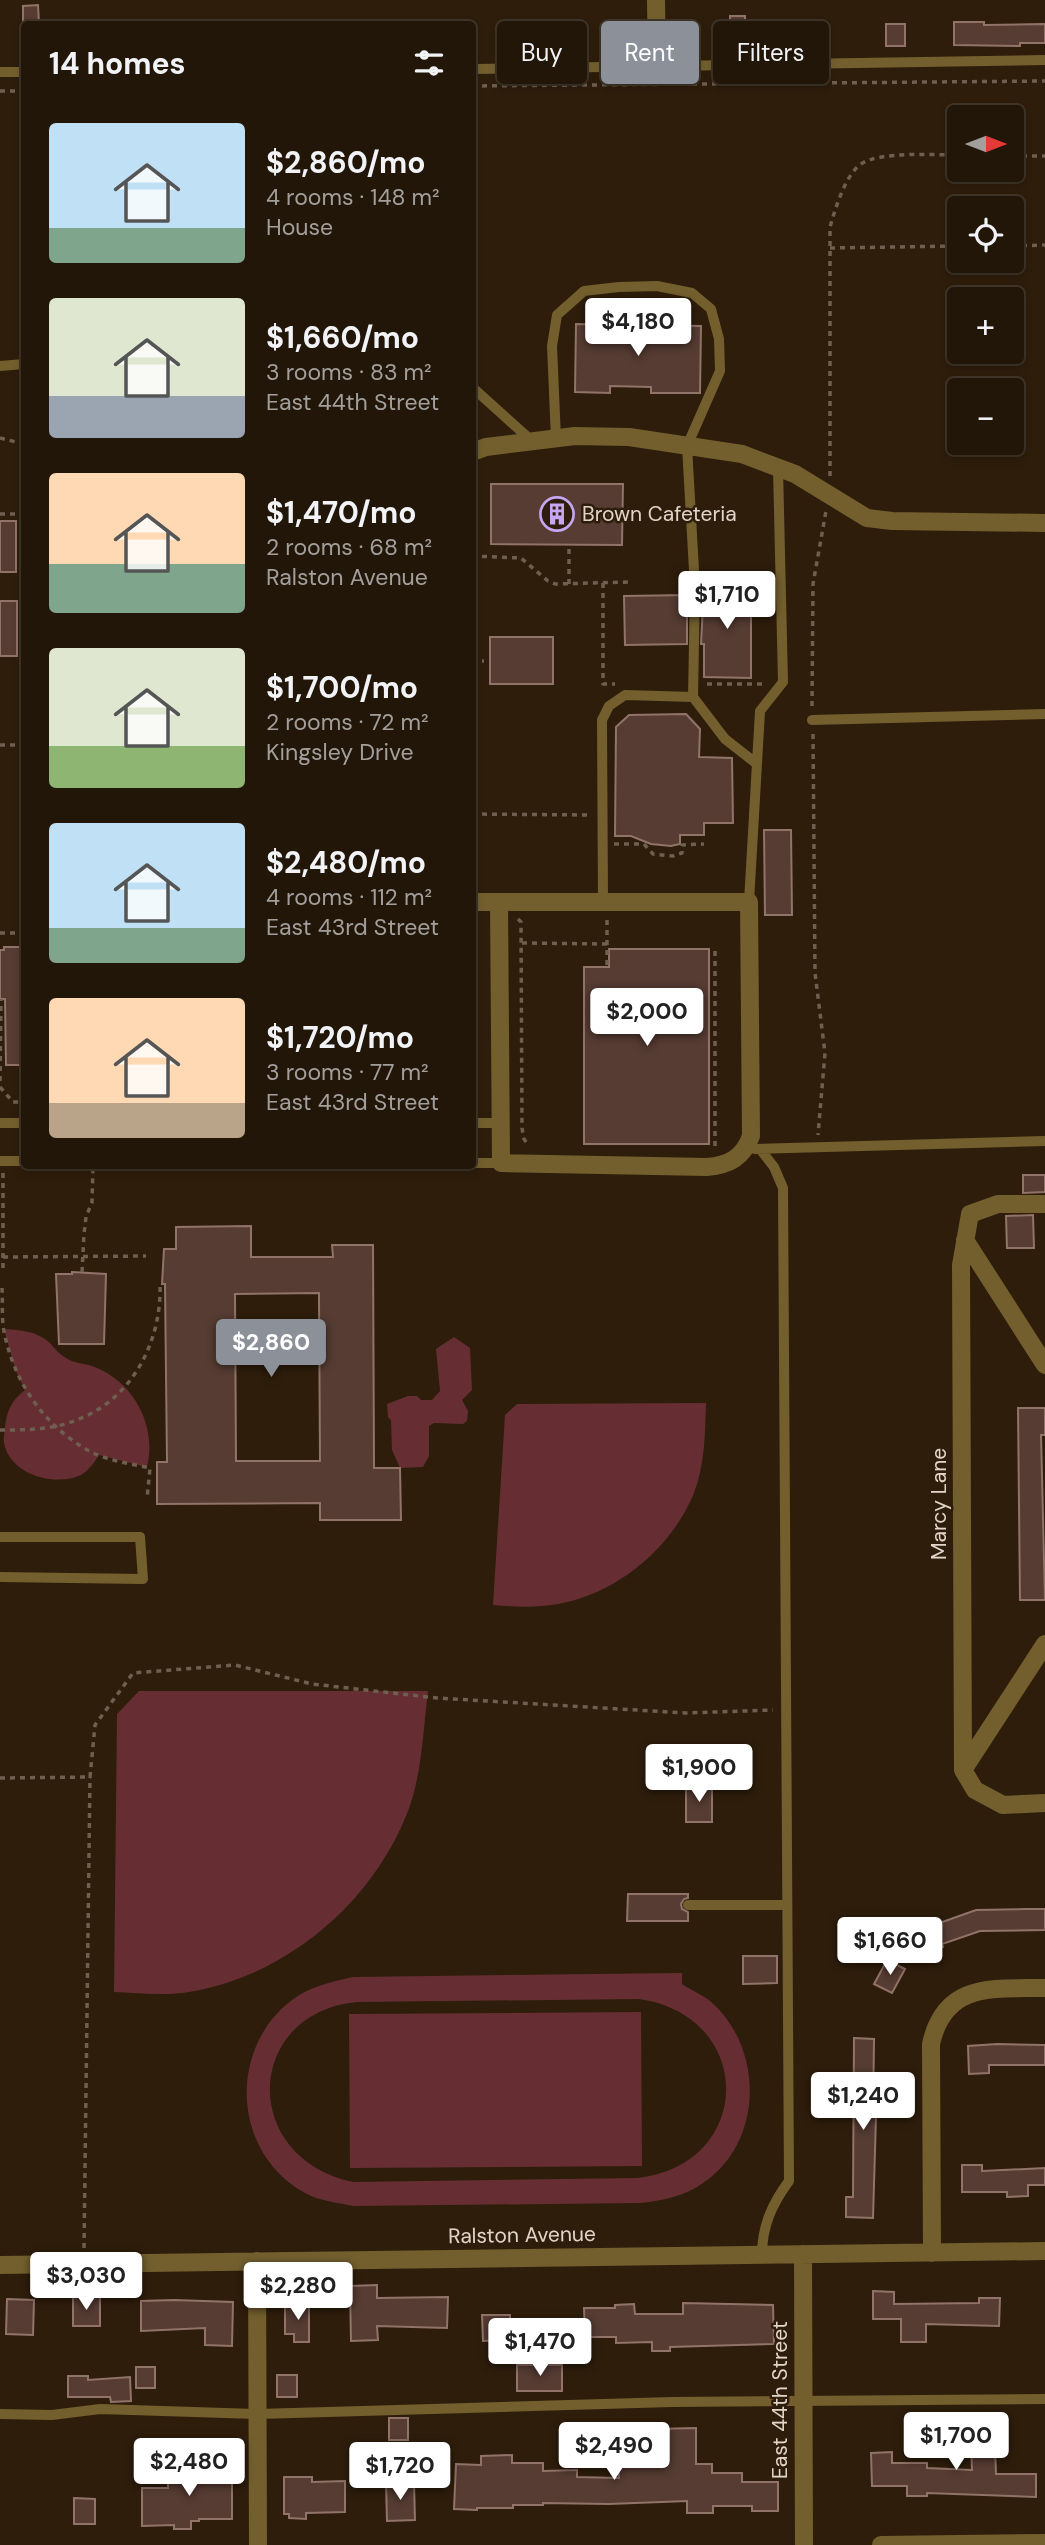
<!DOCTYPE html>
<meta charset="utf-8">
<style>
:root{--surface:#221608;--page:#2a1f12;--text:#f1f3f6;--muted:#a29f9c;--line:#3f3529;--accent:#8c9099}
body{margin:0;font-family:"DM Sans",sans-serif;background:var(--page);color:var(--text);height:100vh;display:flex;flex-direction:column;font-size:26px;white-space:nowrap}
*{box-sizing:border-box;margin:0}
p{font-size:23px;color:var(--muted)}
.icon{flex:none;width:38px;height:38px;fill:none;stroke:currentColor;stroke-width:2;stroke-linecap:round;stroke-linejoin:round}
.map{position:relative;flex:1;overflow:hidden}
.side{position:absolute;left:21px;top:21px;width:455px;height:1148px;display:flex;flex-direction:column;background:var(--surface);border-radius:7px;box-shadow:0 4px 10px #0003,0 0 0 2px var(--line)}
.side>*{flex:none}
.top-card{position:absolute;left:497px;top:21px;width:443px;height:63px;display:flex;gap:14px}
.needle{width:46px;rotate:90deg}
.buttons{position:absolute;left:947px;top:105px;display:grid;gap:14px}
.buttons a{display:grid;place-items:center;width:77px;height:77px;border-radius:7px;background:var(--surface);box-shadow:0 4px 10px #0003,0 0 0 2px var(--line);font-size:35px}
.price{position:absolute;translate:-50% -60px;padding:0 16px;border-radius:7px;background:#fff;color:#222;font-size:23px;line-height:46px;filter:drop-shadow(0 2px 4px #0008)}
.price::after{content:'';position:absolute;left:50%;top:42px;width:21px;height:16px;margin-left:-10px;background:inherit;clip-path:polygon(0 0,100% 0,50% 100%)}
.price.on{background:var(--accent);color:#fff}
ul{padding:0;list-style:none}
li{display:flex;align-items:center;gap:21px;height:175px;padding:0 28px}
li span{display:grid;place-items:center;flex:none;width:196px;height:140px;border-radius:7px;color:#555}
li>.icon{margin-inline-start:auto}
span .icon{width:84px;height:84px;fill:#fffc;stroke-width:1}
li b{font-size:30px}
h2{display:flex;justify-content:space-between;align-items:center;height:84px;padding:0 28px;font-size:30px}
.chip{padding:0 24px;border-radius:7px;background:var(--surface);box-shadow:0 4px 10px #0003,0 0 0 2px var(--line);font-size:24px;line-height:63px}
.chip.on{background:var(--accent);color:#fff}
.map>svg:first-child{display:block}
.green{fill:#662e33;fill-rule:evenodd}
.building{fill:#563c33;stroke:#917369;stroke-width:2;fill-rule:evenodd}
.lines{fill:none;stroke-linecap:round;stroke-linejoin:round}
.path{stroke:#6e5f50;stroke-width:3.5;stroke-dasharray:5 5;stroke-linecap:butt}
.lane{stroke:#735f2e;stroke-width:10}
.street{stroke:#735f2e;stroke-width:18}
.labels{text-anchor:middle;dominant-baseline:central;stroke-width:5;stroke-linejoin:round;paint-order:stroke}
.poi-label{font-size:21px;fill:#e1d5ca;stroke:#2e1d0b;text-anchor:start}
.street-label{font-size:21px;fill:#e1d5ca;stroke:#2e1d0b}
</style>
<div class="map">
<svg width="1045" height="2545" viewBox="0 0 1045 2545">
<rect width="100%" height="100%" fill="#2e1d0b"/>
<!-- green -->
<path class="green" d="M4,1329C21,1330 37,1331 50,1343C55,1349 59,1354 66,1358C75,1364 87,1363 97,1368C135,1384 157,1427 147,1467L99,1455C94,1463 89,1470 81,1475C55,1487 10,1475 4,1443C3,1438 5,1431 5,1427C7,1410 12,1400 25,1390L15,1369Z
M454,1337L470,1348L472,1390L462,1400L468,1411L467,1421L463,1424L434,1423L429,1426V1456L423,1467L400,1468L392,1450L391,1420L388,1417L387,1404L408,1396H417L421,1400H432L440,1391L436,1349Z
M706,1403C705,1433 705,1465 694,1493C672,1547 620,1591 563,1603C540,1608 516,1607 493,1605L505,1415L517,1404Z
M139,1691H428C423,1731 422,1778 406,1816C370,1905 284,1977 189,1992C165,1996 138,1993 114,1992L117,1714Z
M682,1973V1984C691,1990 701,1994 710,2001C766,2049 764,2148 697,2187C680,2197 660,2201 640,2203L354,2206C338,2203 321,2201 307,2194C232,2155 227,2049 292,2000C310,1986 332,1982 353,1977ZM639,1999C757,2016 754,2166 637,2178L353,2182C239,2158 244,2013 357,2002Z
M641,2012L642,2166L350,2168L349,2014Z"/>
<!-- building -->
<path class="building" d="M38,5L39,24H23V6Z
M730,16H745V38H730Z
M954,22H984V25L1045,24V43H1020V46L954,45Z
M886,24H905V46H886Z
M611,30H631V51H612Z
M576,324L701,326L700,393H651V387L610,386V393L575,392Z
M491,484H623L622,545L491,544Z
M0,521H16V572H0Z
M704,585H751V678L704,677V644H701Z
M687,595V644L625,645L624,596Z
M0,601H17V656H0Z
M490,637H553V684H490Z
M686,714L700,729L699,757L732,758L733,823H704V835H680V844L671,846L651,844L631,836H615L616,727L629,715Z
M764,830H791L792,915H765Z
M4,947H24V1065H6L5,999H0V950H4Z
M609,949H709V1144H584V967H609Z
M1023,1175H1045V1192L1023,1193Z
M1033,1215L1034,1248H1007L1006,1216Z
M251,1226V1257H333L332,1245H373L374,1468H400L401,1520H320V1503L157,1504V1462H167L165,1284H162L164,1249H176V1227ZM319,1293L320,1461H236L235,1294Z
M72,1272L106,1274L104,1344H59L56,1274H72Z
M1018,1408H1045V1435H1041L1045,1600H1020Z
M686,1786H712V1822H686Z
M628,1894H688V1898L684,1899L681,1904L682,1909L688,1912V1921H627Z
M1026,1909H1045V1930L980,1931L942,1944L943,1947L924,1955L913,1930L932,1921L934,1925L976,1910Z
M743,1956H777V1983L743,1984Z
M887,1960L905,1969L892,1993L874,1984Z
M854,2038L874,2039L873,2117H876L873,2218L846,2217V2197H853Z
M997,2044L1045,2045V2065H989V2073L969,2074L968,2046Z
M962,2165H982V2171L1045,2168V2185H1028V2196L1007,2197V2192H962Z
M377,2285V2298L448,2297L447,2328L377,2326L378,2340L351,2341L350,2286Z
M873,2291L894,2292V2304L979,2303V2298H1000L999,2326L926,2324V2342H901V2319H873Z
M73,2297H100V2326H73Z
M7,2299L34,2300L33,2335L6,2334Z
M174,2300L233,2302L232,2346L205,2345V2328L141,2331V2301Z
M683,2303L773,2305L774,2344L670,2347V2351H652V2342L616,2343V2337H585L584,2308H615V2305L634,2304L635,2314H683Z
M309,2304V2342H294V2334H285V2305Z
M482,2315H510V2340L483,2341Z
M517,2365H562V2391H517Z
M136,2367H155V2388H136Z
M277,2375H297V2397H277Z
M68,2376H88V2380L130,2377L131,2401L111,2402L110,2397H68Z
M389,2418H408V2440H389Z
M970,2420H994L996,2474H1036V2497L927,2493V2496H907V2486H872L871,2453L892,2452V2463H927V2468L972,2470Z
M696,2428V2464H712V2473H742V2482H778V2511H752V2506H713V2513H687V2501L609,2504L543,2503V2505H513V2508H477V2510L454,2509L456,2464L481,2465V2456L512,2455V2463H543V2471L577,2470V2477L619,2478L618,2460L656,2459L655,2429Z
M168,2469H232V2519H199V2521H191V2529H174V2525L142,2526V2488H168Z
M284,2477H312V2482L345,2481V2512L306,2513V2519L289,2518V2514H284Z
M386,2483H414L415,2520L387,2521Z
M74,2498L95,2499V2524H74Z"/>
<g class="lines">
<!-- path -->
<path class="path" d="M472,86L1045,81
M0,91H24
M1012,156H1045
M1012,246L1045,245
M830,248L959,246
M0,438L24,444
M830,476V227C835,210 845,175 861,164C880,151 936,155 959,155
M0,514H24
M472,556L521,558L548,581L555,584L630,582
M603,583V684H615
M569,584V545
M472,661H484
M707,684H765
M812,706L813,584L826,511
M813,734L815,973L825,1053L818,1135
M0,745H24
M472,814L590,815
M614,844H644L653,854L673,856L682,853V845L704,844
M518,919L521,922L522,1128L524,1139L529,1146
M607,920V967
M0,933H24
M21,933L24,813L23,377
M522,943L607,944
M715,951V1150
M0,1081L1,999
M0,1087L13,1102H24
M3,1173V1273
M3,1257L146,1256
M82,1272L84,1234L86,1217L92,1202L93,1166
M2,1288C3,1303 1,1321 5,1336C16,1386 47,1429 93,1453C110,1461 132,1464 150,1468L147,1499
M0,1430C27,1430 54,1430 79,1419C133,1398 162,1340 160,1284
M0,1778L90,1777L95,1725L133,1673L235,1665L312,1684L437,1698L686,1713L773,1710
M84,2248L90,1777"/>
<!-- lane -->
<path class="lane" d="M472,69L1045,60
M0,72H24
M0,366L24,364
M472,387L532,441
M556,439L552,346L557,315L584,291L619,287L657,286L692,293L711,309L719,339L720,371L687,446L695,588L693,697L625,695L609,706L602,720L603,902
M693,697L725,739L757,764
M812,720L1045,714
M749,902L760,711L783,682L778,468
M0,1123H24
M472,1123H501
M755,1149L1045,1141
M760,1149L774,1167L783,1188L789,2181C772,2204 762,2226 762,2255
M0,1161H24
M472,1163H501
M0,1537H140L143,1579L0,1577
M688,1905H787
M0,2414L52,2415L100,2409L258,2414L672,2402L1045,2399"/>
<!-- street -->
<path class="street" d="M656,0L657,65
M472,452L486,447L575,436L629,437L742,454L795,474L867,518L892,521L1045,523
M472,902H749L751,1136C743,1158 729,1165 707,1167L501,1163L499,902
M1045,1204H998L970,1214L961,1265L963,1770L975,1790L1003,1805L1045,1803
M965,1240L1045,1365
M963,1770L1045,1644
M932,2253L931,2044C945,1981 994,1989 1045,1988
M803,2254L804,2545
M257,2261L258,2545
M0,2265L1045,2251
M881,2545L1045,2543"/>
</g>
<!-- icons -->
<defs>
<g id="building-ring" transform="scale(1.75)"><circle r="9.5" fill="#2e1d0b" stroke="#c5a6f0" stroke-width="1.5"/><path d="M-4-6H4V6H1V3H-1V6H-4ZM-2.5-4.3h1.7v1.8h-1.7ZM.8-4.3h1.7v1.8H.8ZM-2.5-1h1.7V.8h-1.7ZM.8-1h1.7V.8H.8Z" fill="#c5a6f0"/></g>
</defs>
<g fill-rule="evenodd">
<use href="#building-ring" x="557" y="514"/>
</g>
<g class="labels">
<!-- poi labels -->
<g class="poi-label">
<text x="582" y="514">Brown Cafeteria</text>
</g>
<!-- street labels -->
<g class="street-label">
<text transform="translate(939 1504) rotate(-90)">Marcy Lane</text>
<text transform="translate(522 2235) rotate(-1)">Ralston Avenue</text>
<text transform="translate(780 2400) rotate(-90)">East 44th Street</text>
</g>
</g>
</svg>
<div class="buttons">
<a><svg class="needle" viewBox="-14 -14 28 28"><path d="M0-13l5 13h-10z" fill="#e53935"/><path d="M0 13l5-13h-10z" fill="#a29f9c"/></svg></a>
<a><svg class="icon" aria-label="locate" viewBox="0 0 24 24"><circle cx="12" cy="12" r="6"/><path d="M12 2v4M12 18v4M2 12h4M18 12h4"/></svg></a>
<a>+</a>
<a>−</a>
</div>
<b class="price" style="left:638px;top:358px">$4,180</b>
<b class="price" style="left:727px;top:631px">$1,710</b>
<b class="price" style="left:647px;top:1048px">$2,000</b>
<b class="price on" style="left:271px;top:1379px">$2,860</b>
<b class="price" style="left:699px;top:1804px">$1,900</b>
<b class="price" style="left:890px;top:1977px">$1,660</b>
<b class="price" style="left:863px;top:2132px">$1,240</b>
<b class="price" style="left:86px;top:2312px">$3,030</b>
<b class="price" style="left:298px;top:2322px">$2,280</b>
<b class="price" style="left:540px;top:2378px">$1,470</b>
<b class="price" style="left:956px;top:2472px">$1,700</b>
<b class="price" style="left:614px;top:2482px">$2,490</b>
<b class="price" style="left:189px;top:2498px">$2,480</b>
<b class="price" style="left:400px;top:2502px">$1,720</b>
<div class="top-card">
<a class="chip">Buy</a>
<a class="chip on">Rent</a>
<a class="chip">Filters</a>
</div>
<section class="side">
<h2>14 homes<svg class="icon" aria-label="filters" viewBox="0 0 24 24"><path d="M4 7h16M4 17h16"/><circle cx="9" cy="7" r="2"/><circle cx="15" cy="17" r="2"/></svg></h2>
<ul>
<li><span style="background:linear-gradient(#bfe0f5 75%,#7fa58c 0)"><svg class="icon" aria-label="home" viewBox="0 0 24 24"><path d="M3 11l9-7 9 7M6 9v11h12V9"/></svg></span><div><b>$2,860/mo</b><p>4 rooms · 148 m²</p><p>House</p></div></li>
<li><span style="background:linear-gradient(#dfe7d0 70%,#9aa5b1 0)"><svg class="icon" aria-label="home" viewBox="0 0 24 24"><path d="M3 11l9-7 9 7M6 9v11h12V9"/></svg></span><div><b>$1,660/mo</b><p>3 rooms · 83 m²</p><p>East 44th Street</p></div></li>
<li><span style="background:linear-gradient(#ffd9b3 65%,#7fa58c 0)"><svg class="icon" aria-label="home" viewBox="0 0 24 24"><path d="M3 11l9-7 9 7M6 9v11h12V9"/></svg></span><div><b>$1,470/mo</b><p>2 rooms · 68 m²</p><p>Ralston Avenue</p></div></li>
<li><span style="background:linear-gradient(#dfe7d0 70%,#8fb573 0)"><svg class="icon" aria-label="home" viewBox="0 0 24 24"><path d="M3 11l9-7 9 7M6 9v11h12V9"/></svg></span><div><b>$1,700/mo</b><p>2 rooms · 72 m²</p><p>Kingsley Drive</p></div></li>
<li><span style="background:linear-gradient(#bfe0f5 75%,#7fa58c 0)"><svg class="icon" aria-label="home" viewBox="0 0 24 24"><path d="M3 11l9-7 9 7M6 9v11h12V9"/></svg></span><div><b>$2,480/mo</b><p>4 rooms · 112 m²</p><p>East 43rd Street</p></div></li>
<li><span style="background:linear-gradient(#ffd9b3 75%,#b9a48a 0)"><svg class="icon" aria-label="home" viewBox="0 0 24 24"><path d="M3 11l9-7 9 7M6 9v11h12V9"/></svg></span><div><b>$1,720/mo</b><p>3 rooms · 77 m²</p><p>East 43rd Street</p></div></li>
</ul>
</section>
</div>
